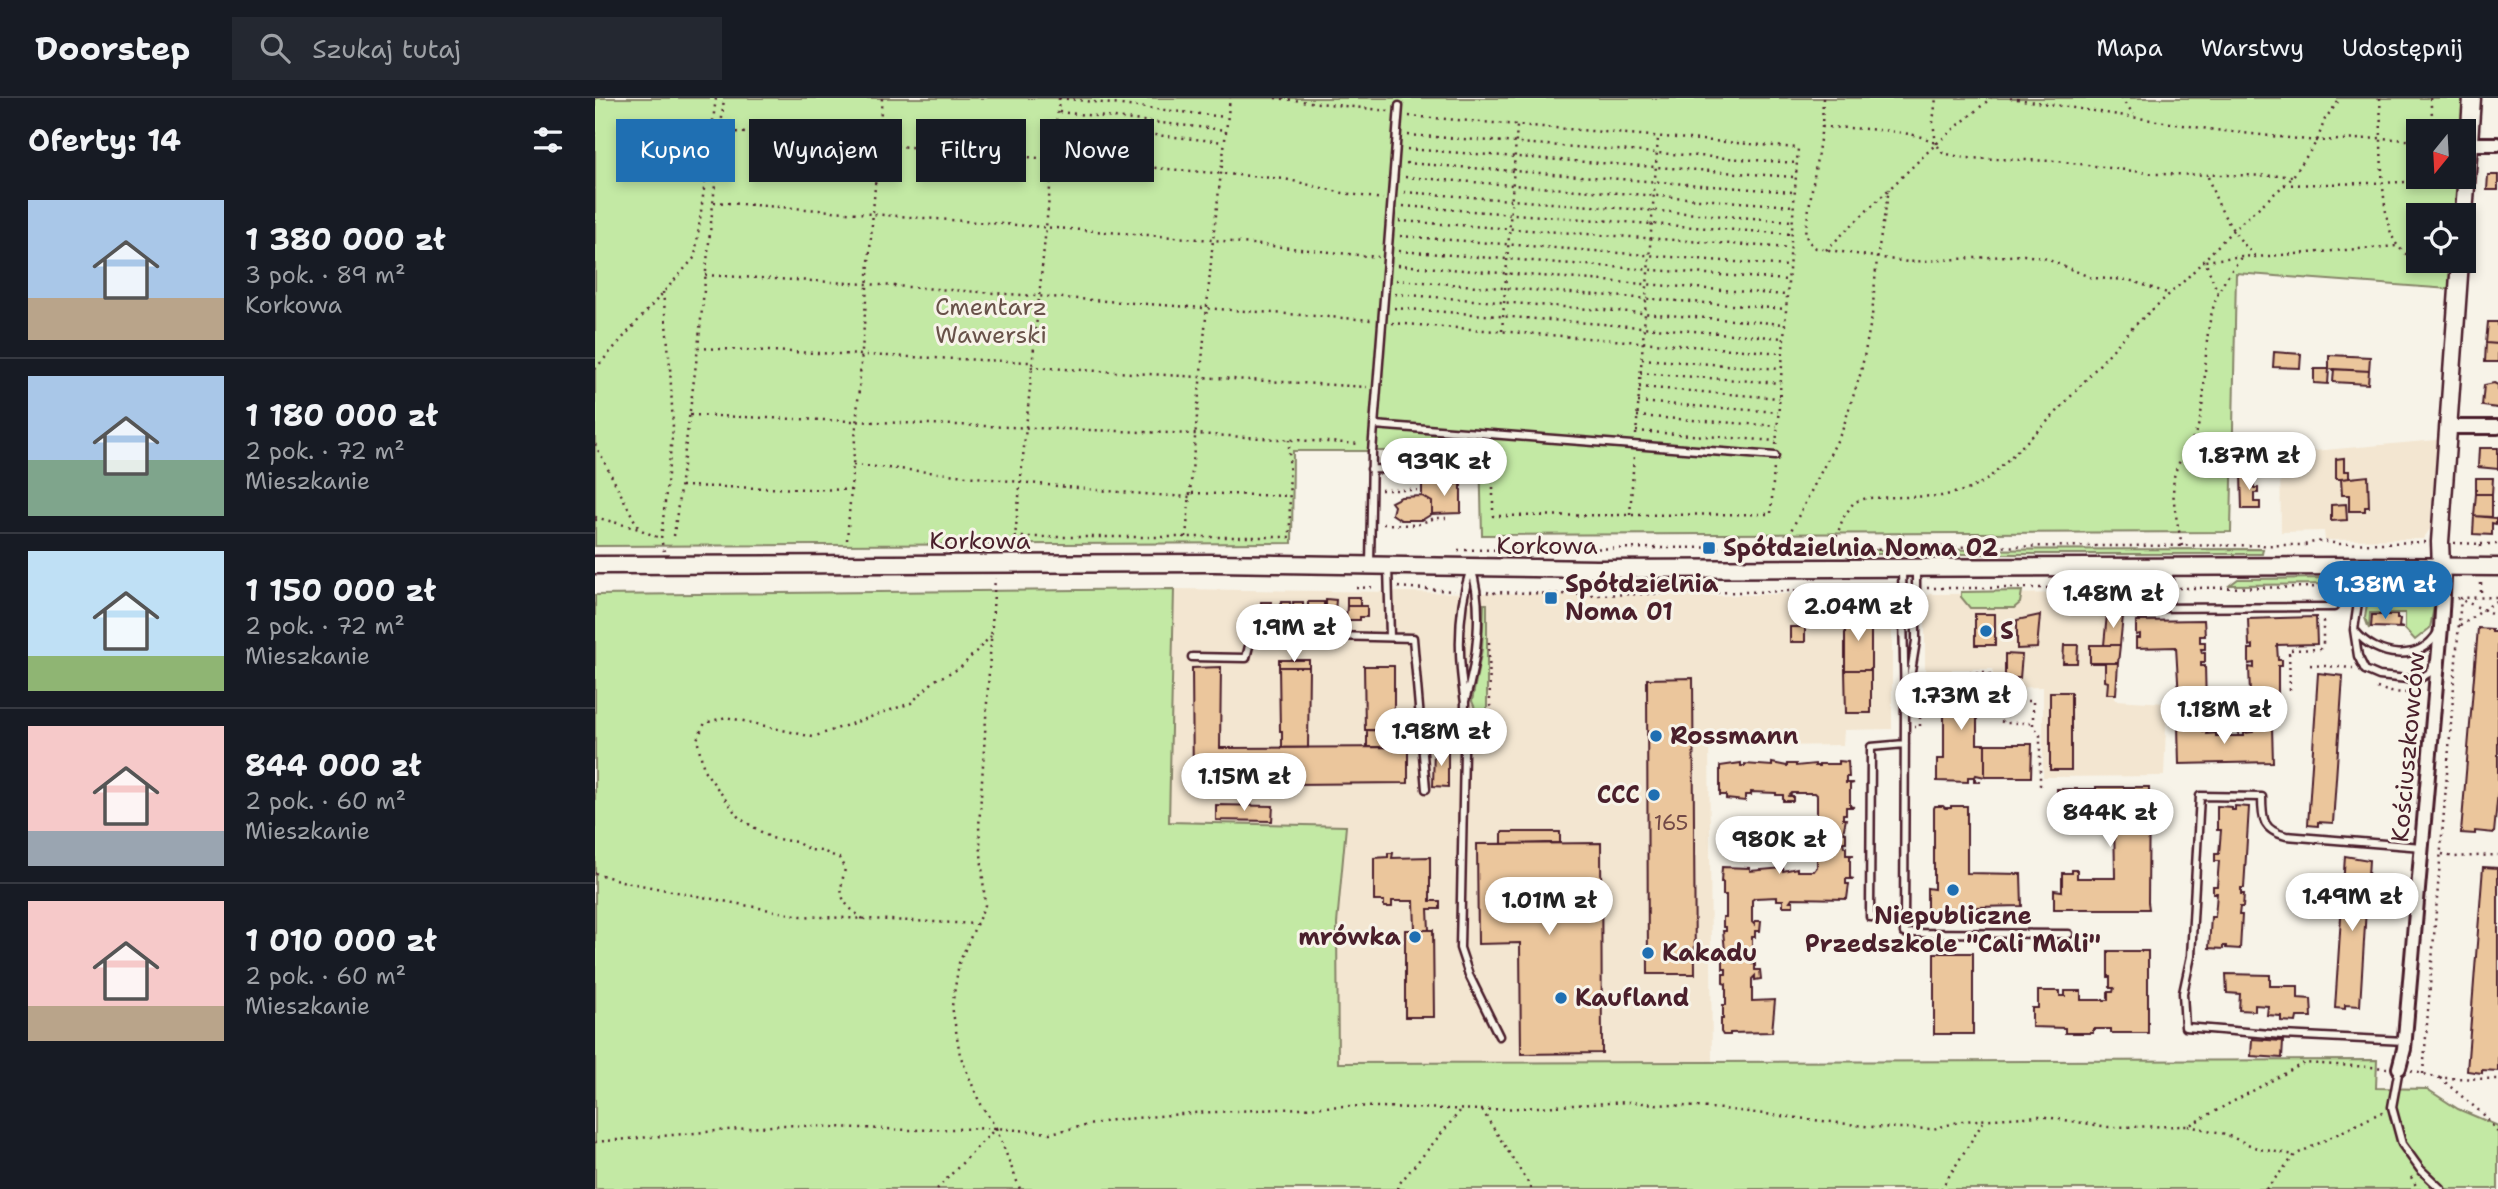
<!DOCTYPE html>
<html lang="pl">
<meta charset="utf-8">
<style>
:root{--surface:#171b24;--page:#242831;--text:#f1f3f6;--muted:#9ea1a6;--line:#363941;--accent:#1f6fb2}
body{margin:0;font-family:"Shantell Sans",sans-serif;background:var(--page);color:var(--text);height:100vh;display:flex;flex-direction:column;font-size:26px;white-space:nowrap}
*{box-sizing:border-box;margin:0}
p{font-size:23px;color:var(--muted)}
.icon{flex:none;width:38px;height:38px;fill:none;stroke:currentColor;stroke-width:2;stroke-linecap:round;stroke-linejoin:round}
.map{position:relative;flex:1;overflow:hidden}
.sheet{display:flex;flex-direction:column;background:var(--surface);width:595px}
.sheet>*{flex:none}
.guide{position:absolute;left:21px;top:21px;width:665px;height:63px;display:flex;gap:14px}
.needle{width:46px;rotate:198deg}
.fabs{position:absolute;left:1811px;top:21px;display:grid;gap:14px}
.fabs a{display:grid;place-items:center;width:70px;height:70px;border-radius:0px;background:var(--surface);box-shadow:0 4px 10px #0003;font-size:35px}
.price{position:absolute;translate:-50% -60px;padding:0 16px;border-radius:24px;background:#fff;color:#222;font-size:23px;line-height:46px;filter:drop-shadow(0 2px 4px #0008)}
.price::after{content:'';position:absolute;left:50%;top:42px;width:21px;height:16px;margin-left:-10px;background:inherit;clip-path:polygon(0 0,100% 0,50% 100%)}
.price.active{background:var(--accent);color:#fff}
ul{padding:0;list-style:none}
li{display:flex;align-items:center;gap:21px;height:175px;padding:0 28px}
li+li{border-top:2px solid var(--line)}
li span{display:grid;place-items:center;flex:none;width:196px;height:140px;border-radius:0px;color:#555}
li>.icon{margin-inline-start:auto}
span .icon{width:84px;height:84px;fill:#fffc;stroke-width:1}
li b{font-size:30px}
h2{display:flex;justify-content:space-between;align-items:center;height:84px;padding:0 28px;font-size:30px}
.tag{padding:0 24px;border-radius:0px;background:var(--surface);box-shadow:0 4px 10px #0003;font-size:24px;line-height:63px}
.tag.active{background:var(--accent);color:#fff}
header{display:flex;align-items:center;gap:42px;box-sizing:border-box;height:98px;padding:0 35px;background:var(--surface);border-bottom:2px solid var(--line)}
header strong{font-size:33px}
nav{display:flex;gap:38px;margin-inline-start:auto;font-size:24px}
.search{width:490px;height:63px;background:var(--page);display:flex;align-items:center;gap:18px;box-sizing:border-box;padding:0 24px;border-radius:0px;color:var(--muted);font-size:26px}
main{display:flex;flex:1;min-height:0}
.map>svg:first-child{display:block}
.built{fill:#f3e6d1}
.green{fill:#c3e9a4;stroke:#868468;stroke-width:2}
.building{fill:#ebc69c;stroke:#4a1f2b;stroke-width:2}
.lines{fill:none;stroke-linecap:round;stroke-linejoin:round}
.service-casing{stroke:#4a1f2b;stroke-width:11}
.minor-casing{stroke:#4a1f2b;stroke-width:18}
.tertiary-casing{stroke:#4a1f2b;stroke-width:21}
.path{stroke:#4a1f2b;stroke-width:2.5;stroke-dasharray:2 5;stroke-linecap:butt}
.service{stroke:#f7f3e8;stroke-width:6}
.minor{stroke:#f7f3e8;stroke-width:12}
.tertiary{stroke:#f7f3e8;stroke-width:16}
.poi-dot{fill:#1f6fb2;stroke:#f7f3e8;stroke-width:2.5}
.labels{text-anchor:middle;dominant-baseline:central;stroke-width:6;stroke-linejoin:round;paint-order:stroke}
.number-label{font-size:21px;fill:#724947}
.park-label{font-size:24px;fill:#685249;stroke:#f7f3e8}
.street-label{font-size:24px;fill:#4a1f2b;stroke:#f7f3e8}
.poi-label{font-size:24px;font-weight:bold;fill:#4a1f2b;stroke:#f7f3e8;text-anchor:start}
</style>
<header>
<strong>Doorstep</strong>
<div class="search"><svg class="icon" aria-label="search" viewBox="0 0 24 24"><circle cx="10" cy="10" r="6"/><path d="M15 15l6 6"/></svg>Szukaj tutaj</div>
<nav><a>Mapa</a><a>Warstwy</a><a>Udostępnij</a></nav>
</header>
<main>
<section class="sheet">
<h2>Oferty: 14<svg class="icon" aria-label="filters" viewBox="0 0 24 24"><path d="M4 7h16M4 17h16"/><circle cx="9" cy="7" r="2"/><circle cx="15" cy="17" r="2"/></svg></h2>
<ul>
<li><span style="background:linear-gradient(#a9c7e8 70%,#b9a48a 0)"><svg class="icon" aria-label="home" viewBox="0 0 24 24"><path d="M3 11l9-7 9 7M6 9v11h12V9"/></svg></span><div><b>1 380 000 zł</b><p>3 pok. · 89 m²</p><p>Korkowa</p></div></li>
<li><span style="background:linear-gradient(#a9c7e8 60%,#7fa58c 0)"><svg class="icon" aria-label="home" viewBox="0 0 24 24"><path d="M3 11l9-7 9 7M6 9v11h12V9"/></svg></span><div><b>1 180 000 zł</b><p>2 pok. · 72 m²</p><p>Mieszkanie</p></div></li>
<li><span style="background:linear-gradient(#bfe0f5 75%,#8fb573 0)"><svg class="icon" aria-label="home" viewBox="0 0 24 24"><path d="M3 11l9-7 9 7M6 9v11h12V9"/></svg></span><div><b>1 150 000 zł</b><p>2 pok. · 72 m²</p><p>Mieszkanie</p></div></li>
<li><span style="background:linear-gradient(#f6c9c9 75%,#9aa5b1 0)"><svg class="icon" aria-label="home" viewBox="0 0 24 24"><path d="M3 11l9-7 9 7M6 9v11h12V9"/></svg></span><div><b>844 000 zł</b><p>2 pok. · 60 m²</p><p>Mieszkanie</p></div></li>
<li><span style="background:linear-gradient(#f6c9c9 75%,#b9a48a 0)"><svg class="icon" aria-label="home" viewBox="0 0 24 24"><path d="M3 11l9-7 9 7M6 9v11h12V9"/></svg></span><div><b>1 010 000 zł</b><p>2 pok. · 60 m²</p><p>Mieszkanie</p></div></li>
</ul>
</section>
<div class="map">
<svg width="1903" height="1091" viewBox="0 0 1903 1091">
<rect width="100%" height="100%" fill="#f7f3e8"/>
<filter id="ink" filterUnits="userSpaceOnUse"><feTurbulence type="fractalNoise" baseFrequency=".0143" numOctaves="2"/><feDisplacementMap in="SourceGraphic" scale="14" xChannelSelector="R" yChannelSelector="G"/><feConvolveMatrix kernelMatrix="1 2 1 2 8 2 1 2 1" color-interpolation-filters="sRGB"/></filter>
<g filter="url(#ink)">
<!-- built -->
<path class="built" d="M1842,342L1835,431L1828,441L1730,442L1729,433L1686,434L1685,356Z
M579,491L1113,498L1297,493V631L1249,632L1248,647L1170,648V640L1114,639L1117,964L743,965L742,826L751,728L574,724Z
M1530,495L1520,602L1572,605L1569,678L1448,679V589L1402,590L1397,571H1357V574H1330V499L1336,496Z"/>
<!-- green -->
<path class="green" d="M0,0H1872L1869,33H1824V79H1865L1861,117H1824V163H1856L1854,191L1641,175L1636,434L887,437L885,353H698L697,445L0,448Z
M1668,451L1667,456H1255L1256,452Z
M1737,480L1749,486L1635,487L1643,481Z
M579,491L574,724L751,728L742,826L743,965L1782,962L1781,990L1832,991L1863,1011L1903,1028V1091H0V497Z
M1774,491H1832L1835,504H1840L1835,530L1820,542L1810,531V515H1775L1774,531L1770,520Z
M1427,493L1425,505L1419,510H1375L1366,499V494Z
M889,506H892V617L881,613L877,603L887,551Z"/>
<!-- building -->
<path class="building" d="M1893,77H1903V92H1892Z
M1893,224H1903V246L1891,245Z
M1891,245L1903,246V264H1890Z
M1679,254L1706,256L1705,270L1678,269Z
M1734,257L1775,259L1774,273L1734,271Z
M1719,271H1734L1733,286L1719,285Z
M1739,271L1774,273L1773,286L1738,284Z
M1899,285L1903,287V310L1887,308L1889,287Z
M1884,350H1903V371L1883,369Z
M1637,360H1658V375L1637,376Z
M1749,360V373H1754V381H1741V361Z
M1658,375L1659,390H1663V395H1659V404H1665V411H1647L1646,376Z
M1773,378L1774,409H1770V413H1754V397H1747L1746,381Z
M1881,380H1898L1897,396H1881Z
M827,386H866V415L837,416V404L827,398Z
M1881,396H1897V419L1879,418Z
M827,398L837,404V416L827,422H806L797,416L799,408L796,404L806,399Z
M1751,406L1752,422L1736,423V407Z
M1879,418L1901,420V426L1897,425V437L1878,436Z
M752,499H765V508H752Z
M731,501L741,502L740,513H731Z
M666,504H676V515H666Z
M686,504H695L696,515H686Z
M698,504H708V515L699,516Z
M713,504H729V511H721V515H713Z
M1513,507L1528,509V518L1513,516Z
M752,508H772V519H765V522H751Z
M1380,516H1400V547H1380Z
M1512,516L1528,518L1525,547H1509Z
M1445,517L1442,550L1422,551V522Z
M1777,517H1802V521H1805L1804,529L1808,530L1776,529Z
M1250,518H1276V572H1250Z
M1721,519L1722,546L1682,547L1683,562H1687V568H1683V596L1673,593V596H1655L1654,569L1659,570V565L1654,566V551H1658V547L1654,548L1653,521Z
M1609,522L1610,538H1605V544H1610V551H1606L1607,555H1610V564H1606V568H1610L1611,608H1608V612L1611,611L1612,626L1583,627L1585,615H1580L1579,600H1584L1581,549L1541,550V540H1545V536L1541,537V523Z
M1195,529H1210V544H1195Z
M1883,530L1897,531V534H1903V693L1899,735L1880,733V736L1866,735Z
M1469,547H1483L1482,565H1468Z
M1495,547H1525L1523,565H1495Z
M1410,556L1427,557L1425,580H1410Z
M684,562H714V569H684Z
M1510,565H1523L1521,596H1512L1513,584L1510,583Z
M769,568H799V633L770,632Z
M626,569L625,650L813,649V685L598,687L597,570Z
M684,569H714L713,650H687V633H685Z
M1250,572H1276V615H1251Z
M1723,575L1748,578L1738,725L1723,724V728L1713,727Z
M1351,578H1358L1360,581H1366V578H1382V646H1390V679L1381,677L1380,679V683L1386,684H1379V679H1373V684L1342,683V661H1349V581Z
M1098,580L1100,876H1053L1052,581Z
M1455,594H1476V672H1455Z
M1583,627L1612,626L1607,627L1608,633H1612V636L1621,635V638H1626V635L1627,638H1643L1644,635V638H1649V635L1658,634L1656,630L1677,629L1678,664L1584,666Z
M772,632H794L795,649H772Z
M1390,646H1437L1436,679H1390Z
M839,651L853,652V689L838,688Z
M1244,663L1253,664L1254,679H1251V685H1259L1255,686V708L1259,709H1251V716H1248V721H1251L1248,735H1251V744H1248L1249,749H1251V757H1259L1255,758V780L1259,781H1251V786H1254L1252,801L1197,800L1195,803H1198V808H1188V802H1182V799L1160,800L1157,802V824L1160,827V823H1166L1165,833H1160V839H1157V866H1160V872H1165L1166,881L1160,882V878L1157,881V903L1180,902L1177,934L1135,935V937H1128L1126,934V921H1128V907H1131V886L1128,885V876H1131V871H1128V862H1131L1128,833H1131V829H1128V819H1131V797H1128V784H1126L1127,769L1155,770V773L1188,770V773L1202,770V773H1219L1222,769V740L1219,737V741L1213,740L1214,731H1220V724H1222V697L1220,695H1197L1194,698H1198V703H1188V697H1181V695L1156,694V697H1150V703L1131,701V697H1125V668L1146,665V668H1150V666L1177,668V665L1192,668V666H1201V668L1220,666V668H1224V666H1244Z
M1501,689H1554L1553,804L1554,811H1459V792L1467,793V775H1477V772H1482V780H1520L1519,719H1462V691H1501Z
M621,707L678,708L677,723L621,722Z
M1340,708H1348L1350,710H1356V708H1372V775L1426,776L1427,808L1381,809L1371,806V812L1376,813H1370V808H1363V813H1332V790L1339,791V710Z
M1622,708L1637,709V712H1640V708L1654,709L1649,790H1646V796H1649L1648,809H1645L1644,817H1647L1645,851L1631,850V848H1628V851L1614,850L1616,819H1620L1622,795H1618V788H1622L1624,763H1620V756H1624L1626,732H1622Z
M907,734H965V745L907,746Z
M1006,745L1007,955L926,956L925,845L883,846L882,746Z
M793,755H798L797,760L835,759V803H845V811H833L834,832H820L819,803H797V809H789V803H779V760L793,759Z
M1750,758L1774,762L1765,908L1750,907V911L1740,910Z
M1888,769L1903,770V973L1887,972V975L1872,973Z
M810,832H838L839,919H810Z
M1513,853H1553V935H1516V931H1498V935H1470V930L1437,929V910H1443V893H1465V898H1470V893H1486V902H1513V894H1518L1519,890H1515V879H1513Z
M1339,855H1378V936H1339Z
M1631,876L1675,877V888H1703V900L1716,901L1717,919H1702L1701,924L1686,923V918L1672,917L1673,908L1660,907V913L1644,912L1645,896L1632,895Z
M1657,941L1688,943L1687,960L1656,958Z"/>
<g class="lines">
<!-- service casing -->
<g class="service-casing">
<path id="service" d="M779,327L1180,358
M776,371L863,372
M775,467L777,354L804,8
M793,468L795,539
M876,470C862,512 863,562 870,605L865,850L874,877L904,938
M1574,470V510
M1768,470L1759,532L1763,558L1770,572L1784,578L1822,582L1834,575L1840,563
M1307,472L1310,608L1309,835L1474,836
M1539,510L1739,509
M1761,534C1781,559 1825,566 1843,534
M597,559L651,560L657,536L818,540L831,691
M1313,592L1321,543V470
M870,603C882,565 889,509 876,470
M1309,820L1275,819L1276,649L1310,646
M1810,943L1687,937L1590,929L1588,895L1596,858L1605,698L1667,699C1667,722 1668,732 1691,738L1827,749
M1804,970L1797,1009L1807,1046L1825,1071L1846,1091"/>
</g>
<!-- minor casing -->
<g class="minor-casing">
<path id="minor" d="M1874,46H1903
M1853,329H1903
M1804,970L1809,951L1846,529L1849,480L1846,468"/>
</g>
<!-- tertiary casing -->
<g class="tertiary-casing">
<path id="tertiary" d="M1869,117L1877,0
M0,467L619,465L1002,471L1768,468L1903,469
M1846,468L1845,444L1865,163"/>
</g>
<!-- path -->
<path class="path" d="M464,0L420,439H695L694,342
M464,0L631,19
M680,0L794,13
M1228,0L1227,29L1210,135L1213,143L1221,150L1313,164L1429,157L1449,160L1497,180L1534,182L1575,196
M1415,0L1620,32L1722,43L1787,40L1824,43
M1525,0L1539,16
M1785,0C1787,33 1783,125 1803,148C1814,162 1834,169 1851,170
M1835,0L1839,33
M464,14L631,32
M814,18L1203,50L1181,348
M462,27L629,44
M1227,29C1252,30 1323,31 1341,46C1344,49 1345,52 1348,55L1370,60L1462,63L1561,76L1698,78
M127,33L690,81L748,95L788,101
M813,37L1201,65
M1341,46L1338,24L1341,0
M812,51L1199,79
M811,65L1198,94
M810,79L1198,108
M1613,79C1623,110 1637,136 1661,159
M1689,87L1857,83
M809,94L1197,123
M119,104L618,142L783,159
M808,108L1196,136
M804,123L1195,150
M805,138L1193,168
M1877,151L1878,130
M1231,152L1341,46L1396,0
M804,153L1192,182
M803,167L1191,197
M110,177L272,186L777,222
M801,182L1191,211
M68,194L75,268L78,330L66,441L69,453
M1623,195L1610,163L1647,158L1661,159L1802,148
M800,196L1190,226
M799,210L1189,240
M797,225L1188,255
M907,233L922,28
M103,250L434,264L437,269L772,289
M1047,261L1186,271
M0,271L100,159L121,0
M1045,275L1185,285
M1044,289L1184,300
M1043,304L1183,314
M95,317L601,336L766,346
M1042,318L1182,328
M1041,333L1181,343
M1041,337L1063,40
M0,346L44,431
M898,347V418L1176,416L1179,369
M258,367C371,376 482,393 595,399
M86,388L256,392
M786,392H822
M597,395L695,398
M1035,417L1039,358
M0,419L44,431L66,441
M0,422L7,421
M788,426L821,427L840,420H851
M79,438L103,250L129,0
M591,439L618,142L635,0
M252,442L287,0
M1859,445L1886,446V454
M1886,446H1903
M1587,448C1583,426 1576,402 1579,379C1583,359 1601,342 1605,321C1613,282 1607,241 1620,204C1625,187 1637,172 1647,158
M1187,450L1247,333L1266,274L1277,218L1282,160L1294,91
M863,452L1167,449L1236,453L1318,449L1710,447C1721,442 1731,443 1743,446L1831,444
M1237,452L1248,420L1259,404L1272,400L1347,398L1375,391L1393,381L1460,316L1539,228L1589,183L1637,133L1696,81L1722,43L1730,21L1746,0
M1886,485V499
M1776,488H1833L1834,491
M803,489L859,493
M761,490L782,489
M1332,490H1563
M1584,490L1756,489
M892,494L897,496L901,494L998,497L1297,491
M1862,500L1903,518
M1865,528L1903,502
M894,544L895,607L898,617
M1715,567L1758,570
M1325,576L1392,574L1396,578L1406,623L1409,625H1438
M1782,590L1796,594L1827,596
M1695,592L1694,552L1725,551L1728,546V519
M1404,603H1438V627L1445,637V687L1443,692
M1319,629H1325V592
M1847,756L1858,759L1903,757
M0,775L30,784L206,818L383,826
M268,821C245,803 243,799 250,771L244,760L227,753L215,752L201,744L176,740L144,720L109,672L102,641L110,625L131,619L218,639L316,605L340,582L365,570L396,538
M1816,973L1845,980L1903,981
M1828,976L1866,500L1903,499
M1845,980L1889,1017L1903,1035
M887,1012L937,1091
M1593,1028L1627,1035L1664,1051L1700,1057
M401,1030L425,1091
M0,1044L188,1027L316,1032L401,1030L455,1035L518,1022L598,1015L750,1008L887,1012L1034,1004L1128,1011L1278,1029L1338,1031L1367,1023L1445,1018L1513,1029L1593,1028L1709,965L1792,970
M1816,1079L1823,1091
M342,1091L401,1030L384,1003L365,957L357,908L364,865L390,807L384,729L400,480
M803,1091L804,1086L866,1012
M1346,1091L1390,1021
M1671,1091L1700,1057L1789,1013"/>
<!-- service -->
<use href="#service" class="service"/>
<!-- minor -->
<use href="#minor" class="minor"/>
<!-- tertiary -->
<use href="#tertiary" class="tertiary"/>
</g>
</g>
<!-- markers -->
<g class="poi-dot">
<rect x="1107" y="443" width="14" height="14" rx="3.5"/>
<rect x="949" y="493" width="14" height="14" rx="3.5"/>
<circle cx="1391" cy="533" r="7"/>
<circle cx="1061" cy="638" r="7"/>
<circle cx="1059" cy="697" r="7"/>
<circle cx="1358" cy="792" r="7"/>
<circle cx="820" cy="839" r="7"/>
<circle cx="1053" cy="855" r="7"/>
<circle cx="966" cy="900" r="7"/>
</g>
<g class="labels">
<!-- number labels -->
<g class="number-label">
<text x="1076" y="725">165</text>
</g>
<!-- park labels -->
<g class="park-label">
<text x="396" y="209">Cmentarz<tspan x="396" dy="28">Wawerski</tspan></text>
</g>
<!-- street labels -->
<g class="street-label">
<text x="385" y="443">Korkowa</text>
<text x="952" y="448">Korkowa</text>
<text transform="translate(1813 649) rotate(-85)">Kościuszkowców</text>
</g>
<!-- poi labels -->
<g class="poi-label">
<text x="1128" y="450">Spółdzielnia Noma 02</text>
<text x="970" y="486">Spółdzielnia<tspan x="970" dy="28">Noma 01</tspan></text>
<text x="1405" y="533">S</text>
<text x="1075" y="638">Rossmann</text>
<text x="1045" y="697" text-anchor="end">CCC</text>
<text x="1358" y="818" text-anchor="middle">Niepubliczne<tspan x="1358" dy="28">Przedszkole "Cali Mali"</tspan></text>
<text x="806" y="839" text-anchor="end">mrówka</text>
<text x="1067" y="855">Kakadu</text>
<text x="980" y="900">Kaufland</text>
</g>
</g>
</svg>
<div class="fabs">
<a><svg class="needle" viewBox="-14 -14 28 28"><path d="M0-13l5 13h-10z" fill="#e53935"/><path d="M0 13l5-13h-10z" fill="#9ea1a6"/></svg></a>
<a><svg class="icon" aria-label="locate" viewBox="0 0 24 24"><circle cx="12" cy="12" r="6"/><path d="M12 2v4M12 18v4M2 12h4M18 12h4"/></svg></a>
</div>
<b class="price" style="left:1654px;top:394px">1.87M zł</b>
<b class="price" style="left:849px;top:400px">939K zł</b>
<b class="price active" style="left:1790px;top:523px">1.38M zł</b>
<b class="price" style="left:1518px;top:532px">1.48M zł</b>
<b class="price" style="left:1263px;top:545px">2.04M zł</b>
<b class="price" style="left:699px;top:566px">1.9M zł</b>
<b class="price" style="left:1366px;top:634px">1.73M zł</b>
<b class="price" style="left:1629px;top:648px">1.18M zł</b>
<b class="price" style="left:846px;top:670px">1.98M zł</b>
<b class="price" style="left:649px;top:715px">1.15M zł</b>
<b class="price" style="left:1515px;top:751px">844K zł</b>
<b class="price" style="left:1184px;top:778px">980K zł</b>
<b class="price" style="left:1757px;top:835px">1.49M zł</b>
<b class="price" style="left:954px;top:839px">1.01M zł</b>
<div class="guide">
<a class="tag active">Kupno</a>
<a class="tag">Wynajem</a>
<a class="tag">Filtry</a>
<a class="tag">Nowe</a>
</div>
</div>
</main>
